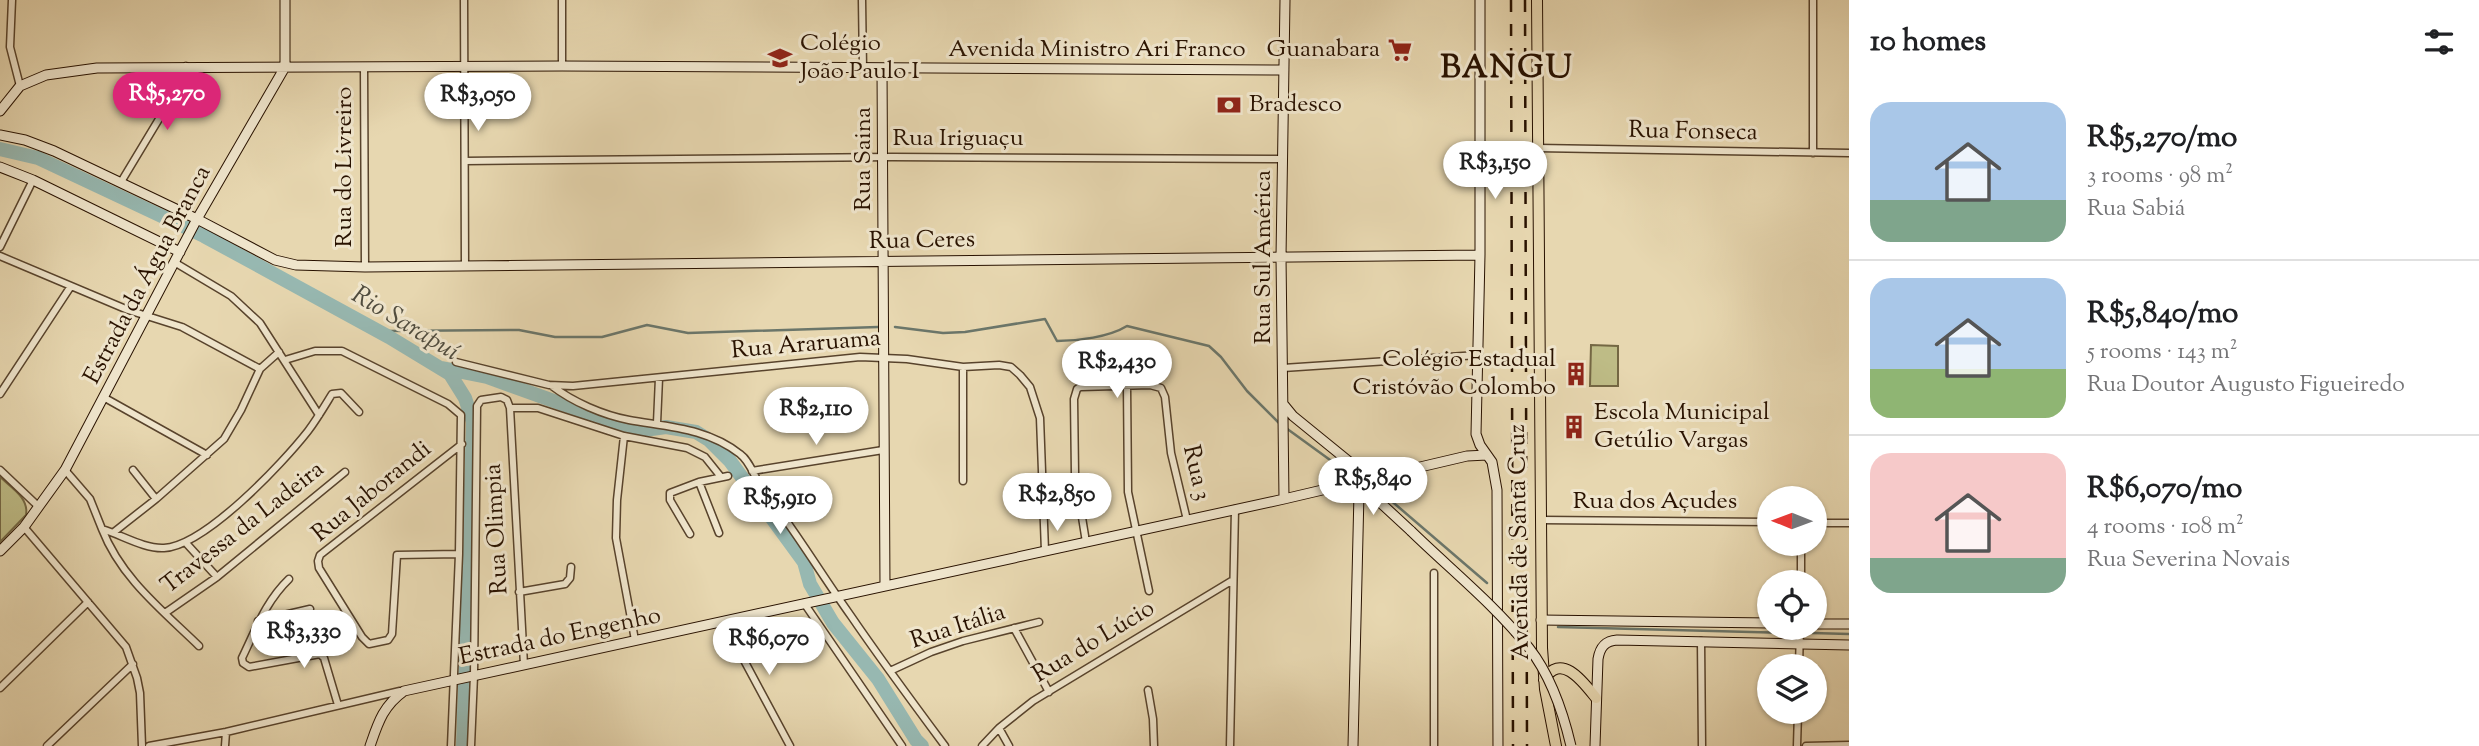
<!DOCTYPE html>
<meta charset="utf-8">
<style>
:root{--surface:#fff;--page:#f2f2f2;--text:#202124;--muted:#757577;--line:#e0e0e0;--accent:#db2777}
body{margin:0;font-family:"Sorts Mill Goudy",serif;background:var(--page);color:var(--text);height:100vh;display:flex;flex-direction:column;font-size:26px;white-space:nowrap}
*{box-sizing:border-box;margin:0}
p{font-size:23px;color:var(--muted)}
.icon{flex:none;width:38px;height:38px;fill:none;stroke:currentColor;stroke-width:2;stroke-linecap:round;stroke-linejoin:round}
.map{position:relative;flex:1;overflow:hidden}
.drawer{display:flex;flex-direction:column;background:var(--surface);width:630px}
.drawer>*{flex:none}
.needle{width:46px;rotate:271deg}
.fabs{position:absolute;left:1757px;top:486px;display:grid;gap:14px}
.fabs a{display:grid;place-items:center;width:70px;height:70px;border-radius:50%;background:var(--surface);box-shadow:0 2px 5px #0004;font-size:35px}
.price{position:absolute;translate:-50% -60px;padding:0 16px;border-radius:24px;background:#fff;color:#222;font-size:23px;line-height:46px;filter:drop-shadow(0 2px 4px #0008)}
.price::after{content:'';position:absolute;left:50%;top:42px;width:21px;height:16px;margin-left:-10px;background:inherit;clip-path:polygon(0 0,100% 0,50% 100%)}
.price.active{background:var(--accent);color:#fff}
ul{padding:0;list-style:none}
li{display:flex;align-items:center;gap:21px;height:175px;padding:0 21px}
li+li{border-top:2px solid var(--line)}
li span{display:grid;place-items:center;flex:none;width:196px;height:140px;border-radius:21px;color:#555}
li>.icon{margin-inline-start:auto}
span .icon{width:84px;height:84px;fill:#fffc;stroke-width:1}
li b{font-size:30px}
h2{display:flex;justify-content:space-between;align-items:center;height:84px;padding:0 21px;font-size:30px}
main{display:flex;flex:1;min-height:0}
.map>svg:first-child{display:block}
.green{fill:#bebc86;stroke:#746743;stroke-width:2}
.lines{fill:none;stroke-linecap:round;stroke-linejoin:round}
.stream{stroke:#6b766a;stroke-width:2.5}
.river{stroke:#97b8b1;stroke-width:14}
.street-casing{stroke:#58432c;stroke-width:9}
.secondary-casing{stroke:#291200;stroke-width:11}
.primary-casing{stroke:#291200;stroke-width:12}
.street{stroke:#efe5cc;stroke-width:6}
.secondary{stroke:#efe5cc;stroke-width:9}
.primary{stroke:#e7d7b0;stroke-width:10}
.rail{stroke:#291200;stroke-width:2.5;stroke-dasharray:12 12;stroke-linecap:butt}
.secondary-bridge-casing{stroke:#291200;stroke-width:11;stroke-linecap:butt}
.secondary-bridge{stroke:#efe5cc;stroke-width:9}
.labels{text-anchor:middle;dominant-baseline:central;stroke-width:6;stroke-linejoin:round;paint-order:stroke}
.poi-label{font-size:24px;fill:#291200;stroke:#efe5cc;text-anchor:start}
.street-label{font-size:24px;fill:#291200;stroke:#efe5cc}
.water-label{font-size:26px;font-style:italic;fill:#504c3e;stroke:#efe5cc}
.district-label{font-size:32px;font-weight:bold;letter-spacing:2px;fill:#291200;stroke:#efe5cc}
</style>
<main>
<div class="map">
<svg width="1849" height="746" viewBox="0 0 1849 746">
<rect width="100%" height="100%" fill="#e7d7b0"/>
<filter id="stains"><feTurbulence type="fractalNoise" baseFrequency=".00286" numOctaves="4"/><feColorMatrix values="0 0 0 0 .2 0 0 0 0 .09 0 0 0 0 .02 0 0 0 .5 -.17"/></filter>
<radialGradient id="worn" r=".72"><stop offset=".6" stop-color="#630" stop-opacity="0"/><stop offset="1" stop-color="#630" stop-opacity=".3"/></radialGradient>
<!-- green -->
<path class="green" d="M1591,345L1618,346V386H1590Z
M0,477C12,488 29,498 26,515L0,542Z"/>
<g class="lines">
<!-- stream -->
<path class="stream" d="M368,325L388,331L519,330L555,337H602L647,325L688,333L878,327
M895,327L943,333L965,332L1045,319L1057,341C1078,341 1109,337 1127,326L1209,346L1221,357L1247,391L1280,424
M1286,428L1337,465
M1388,498L1487,583
M1558,627L1794,633
M1812,633L1849,634"/>
<!-- river -->
<path class="river" d="M0,149L38,158L204,236L389,337L450,374L465,398L473,422L463,746
M442,368L487,377L637,431L666,427L696,432L709,440L730,461L804,562L810,584L833,623L878,679L916,740L922,746"/>
<!-- street casing -->
<g class="street-casing">
<path id="street" d="M12,0L10,47L20,86
M464,0L465,266
M862,0L863,69
M1813,0V153
M562,66V0
M364,68L365,267
M1537,148L1849,153
M465,161L892,157L1282,159
M121,182L165,109L186,66
M0,247L33,180
M0,256L128,310L182,327L260,369
M174,262L231,296L260,323L319,415
M285,360L315,351H342L448,404L461,415L459,554L451,746
M456,362L549,385L573,386L860,357L907,359L963,367L999,365L1011,367L1020,375L1030,387L1040,418L1045,551
M963,367V481
M1283,368L1478,355
M552,386C573,402 603,415 629,420C668,427 707,428 740,454C751,462 754,478 763,489C795,530 821,574 851,616C881,660 913,703 945,746
M1127,386L1128,492L1149,591
M0,394L71,286
M105,398L207,455
M510,408H538L624,436L687,448L705,457L721,477
M657,423L659,378
M624,436L617,500L616,538L635,640
M0,470L39,507
M65,470L90,499L102,529C122,535 144,549 164,548C205,546 283,463 308,431C317,419 324,407 332,394L341,393L359,412
M133,470L156,499
M752,471L883,450
M699,482L719,533
M1541,520L1769,522
M1815,523H1849
M24,527L126,647L137,678L140,693L142,746
M102,529C121,578 162,610 199,646
M114,532L156,499L224,439L241,410L260,369L279,352
M690,534L670,500V493L699,482L728,476
M1086,542L1075,474L1074,399L1077,389L1080,387L1150,385L1161,388L1165,397L1171,453L1187,520
M186,543L217,577
M459,554L397,555L392,634L388,640L369,644L362,637L319,568L318,561L320,555L462,444
M289,579C266,601 256,629 242,658L243,663L249,667L320,654L324,658L338,705
M1801,583V544
M519,592L565,584L570,578L571,567
M804,603L902,746
M165,613L217,577L345,472
M258,621L310,609
M723,621L790,746
M1014,628L1049,692
M1701,641L1702,746
M1799,667L1800,628
M890,671L931,652L963,641L1039,622
M0,688L88,602
M1148,690L1153,719L1154,746
M999,728L1009,746
M47,746L133,664
M149,746L226,732L400,691
M225,746L226,732
M471,746L474,675L477,406L481,400L501,397L507,400L510,408L524,665
M982,746L999,728L1033,701L1233,580
M1230,746L1235,509
M1434,746V573
M1797,746L1798,712
M1806,746L1849,745"/>
</g>
<!-- secondary casing -->
<g class="secondary-casing">
<path id="secondary" d="M1480,0V255L1476,434L1480,445L1492,462L1497,490L1498,746
M882,69L885,586
M0,111L20,86L46,75L97,68L562,66L1284,70
M0,135L25,140L54,151L197,219L275,260L296,265L365,267L1480,255
M0,167L33,180L180,252
M1284,405L1293,416L1352,464L1371,494L1411,531
M1284,499L1281,257L1285,0
M0,551L24,527L65,470L197,219L285,67V0
M1541,620L1769,623
M1815,624H1849
M370,746C378,723 383,706 404,691L1284,499L1467,456L1487,455
M1353,746L1359,493L1362,481
M1595,746L1598,659C1600,647 1605,641 1617,640L1849,645"/>
</g>
<!-- primary casing -->
<g class="primary-casing">
<path id="primary" d="M1537,0L1542,648L1545,689L1556,746
M1544,680C1561,651 1584,683 1596,698"/>
</g>
<!-- street -->
<use href="#street" class="street"/>
<!-- secondary -->
<use href="#secondary" class="secondary"/>
<!-- primary -->
<use href="#primary" class="primary"/>
<!-- rail -->
<path class="rail" d="M1511,0L1513,746
M1525,0L1527,746"/>
<!-- secondary-bridge casing -->
<g class="secondary-bridge-casing">
<path id="secondary-bridge" d="M1411,531C1450,569 1495,605 1529,648C1551,676 1563,712 1571,746"/>
</g>
<!-- secondary-bridge -->
<use href="#secondary-bridge" class="secondary-bridge"/>
</g>
<!-- icons -->
<defs>
<g id="supermarket-bare" transform="scale(1.89)"><path d="M-6-5.5h2.5l.6 2H6L4.5 2H-2.5L-4.4-4H-6ZM-1.5 3.2a1.3 1.3 0 1 0 .1 0ZM3 3.2a1.3 1.3 0 1 0 .1 0Z" fill="#8f2418" stroke="#efe5cc" stroke-width="2.5" paint-order="stroke"/></g>
<g id="university-bare" transform="scale(1.89)"><path d="M0-5L7-2L0 1L-7-2ZM-4 1L0 2.5L4 1V4Q0 6-4 4Z" fill="#8f2418" stroke="#efe5cc" stroke-width="2.5" paint-order="stroke"/></g>
<g id="bank-bare" transform="scale(1.89)"><path d="M-6-4H6V4H-6ZM0-2.3a2.3 2.3 0 1 0 0 4.6a2.3 2.3 0 1 0 0-4.6Z" fill="#8f2418" stroke="#efe5cc" stroke-width="2.5" paint-order="stroke"/></g>
<g id="building-bare" transform="scale(1.89)"><path d="M-4-6H4V6H1V3H-1V6H-4ZM-2.5-4.3h1.7v1.8h-1.7ZM.8-4.3h1.7v1.8H.8ZM-2.5-1h1.7V.8h-1.7ZM.8-1h1.7V.8H.8Z" fill="#8f2418" stroke="#efe5cc" stroke-width="2.5" paint-order="stroke"/></g>
</defs>
<g fill-rule="evenodd">
<use href="#supermarket-bare" x="1400" y="50"/>
<use href="#university-bare" x="780" y="58"/>
<use href="#bank-bare" x="1229" y="105"/>
<use href="#building-bare" x="1576" y="374"/>
<use href="#building-bare" x="1574" y="427"/>
</g>
<g class="labels">
<!-- poi labels -->
<g class="poi-label">
<text x="800" y="44">Colégio<tspan x="800" dy="28">João Paulo I</tspan></text>
<text x="1380" y="50" text-anchor="end">Guanabara</text>
<text x="1249" y="105">Bradesco</text>
<text x="1556" y="360" text-anchor="end">Colégio Estadual<tspan x="1556" dy="28">Cristóvão Colombo</tspan></text>
<text x="1594" y="413">Escola Municipal<tspan x="1594" dy="28">Getúlio Vargas</tspan></text>
</g>
<!-- street labels -->
<g class="street-label">
<text x="1097" y="50">Avenida Ministro Ari Franco</text>
<text transform="translate(1693 132) rotate(1)">Rua Fonseca</text>
<text x="958" y="139">Rua Iriguaçu</text>
<text transform="translate(864 159) rotate(-90)">Rua Saina</text>
<text transform="translate(345 167) rotate(-90)">Rua do Livreiro</text>
<text transform="translate(922 241) rotate(-1)">Rua Ceres</text>
<text transform="translate(1264 257) rotate(-90)">Rua Sul América</text>
<text transform="translate(148 275) rotate(-62)">Estrada da Água Branca</text>
<text transform="translate(806 345) rotate(-5)">Rua Araruama</text>
<text transform="translate(1196 473) rotate(77)">Rua 3</text>
<text transform="translate(372 492) rotate(-39)">Rua Jaborandi</text>
<text x="1655" y="502">Rua dos Açudes</text>
<text transform="translate(243 528) rotate(-38)">Travessa da Ladeira</text>
<text transform="translate(497 529) rotate(-93)">Rua Olimpia</text>
<text transform="translate(1520 542) rotate(-91)">Avenida de Santa Cruz</text>
<text transform="translate(958 627) rotate(-18)">Rua Itália</text>
<text transform="translate(560 637) rotate(-12)">Estrada do Engenho</text>
<text transform="translate(1094 642) rotate(-31)">Rua do Lúcio</text>
</g>
<!-- water labels -->
<g class="water-label">
<text transform="translate(405 324) rotate(31)">Rio Sarapuí</text>
</g>
<!-- district labels -->
<g class="district-label">
<text x="1507" y="69">BANGU</text>
</g>
</g>
<rect width="100%" height="100%" filter="url(#stains)"/>
<rect width="100%" height="100%" fill="url(#worn)"/>
</svg>
<div class="fabs">
<a><svg class="needle" viewBox="-14 -14 28 28"><path d="M0-13l5 13h-10z" fill="#e53935"/><path d="M0 13l5-13h-10z" fill="#757577"/></svg></a>
<a><svg class="icon" aria-label="locate" viewBox="0 0 24 24"><circle cx="12" cy="12" r="6"/><path d="M12 2v4M12 18v4M2 12h4M18 12h4"/></svg></a>
<a><svg class="icon" aria-label="layers" viewBox="0 0 24 24"><path d="M12 4l9 5-9 5-9-5zM3 14l9 5 9-5"/></svg></a>
</div>
<b class="price active" style="left:167px;top:132px">R$5,270</b>
<b class="price" style="left:478px;top:133px">R$3,050</b>
<b class="price" style="left:1495px;top:201px">R$3,150</b>
<b class="price" style="left:1117px;top:400px">R$2,430</b>
<b class="price" style="left:816px;top:447px">R$2,110</b>
<b class="price" style="left:1373px;top:517px">R$5,840</b>
<b class="price" style="left:1057px;top:533px">R$2,850</b>
<b class="price" style="left:780px;top:536px">R$5,910</b>
<b class="price" style="left:304px;top:670px">R$3,330</b>
<b class="price" style="left:769px;top:677px">R$6,070</b>
</div>
<section class="drawer">
<h2>10 homes<svg class="icon" aria-label="filters" viewBox="0 0 24 24"><path d="M4 7h16M4 17h16"/><circle cx="9" cy="7" r="2"/><circle cx="15" cy="17" r="2"/></svg></h2>
<ul>
<li><span style="background:linear-gradient(#a9c7e8 70%,#7fa58c 0)"><svg class="icon" aria-label="home" viewBox="0 0 24 24"><path d="M3 11l9-7 9 7M6 9v11h12V9"/></svg></span><div><b>R$5,270/mo</b><p>3 rooms · 98 m²</p><p>Rua Sabiá</p></div></li>
<li><span style="background:linear-gradient(#a9c7e8 65%,#8fb573 0)"><svg class="icon" aria-label="home" viewBox="0 0 24 24"><path d="M3 11l9-7 9 7M6 9v11h12V9"/></svg></span><div><b>R$5,840/mo</b><p>5 rooms · 143 m²</p><p>Rua Doutor Augusto Figueiredo</p></div></li>
<li><span style="background:linear-gradient(#f6c9c9 75%,#7fa58c 0)"><svg class="icon" aria-label="home" viewBox="0 0 24 24"><path d="M3 11l9-7 9 7M6 9v11h12V9"/></svg></span><div><b>R$6,070/mo</b><p>4 rooms · 108 m²</p><p>Rua Severina Novais</p></div></li>
</ul>
</section>
</main>
